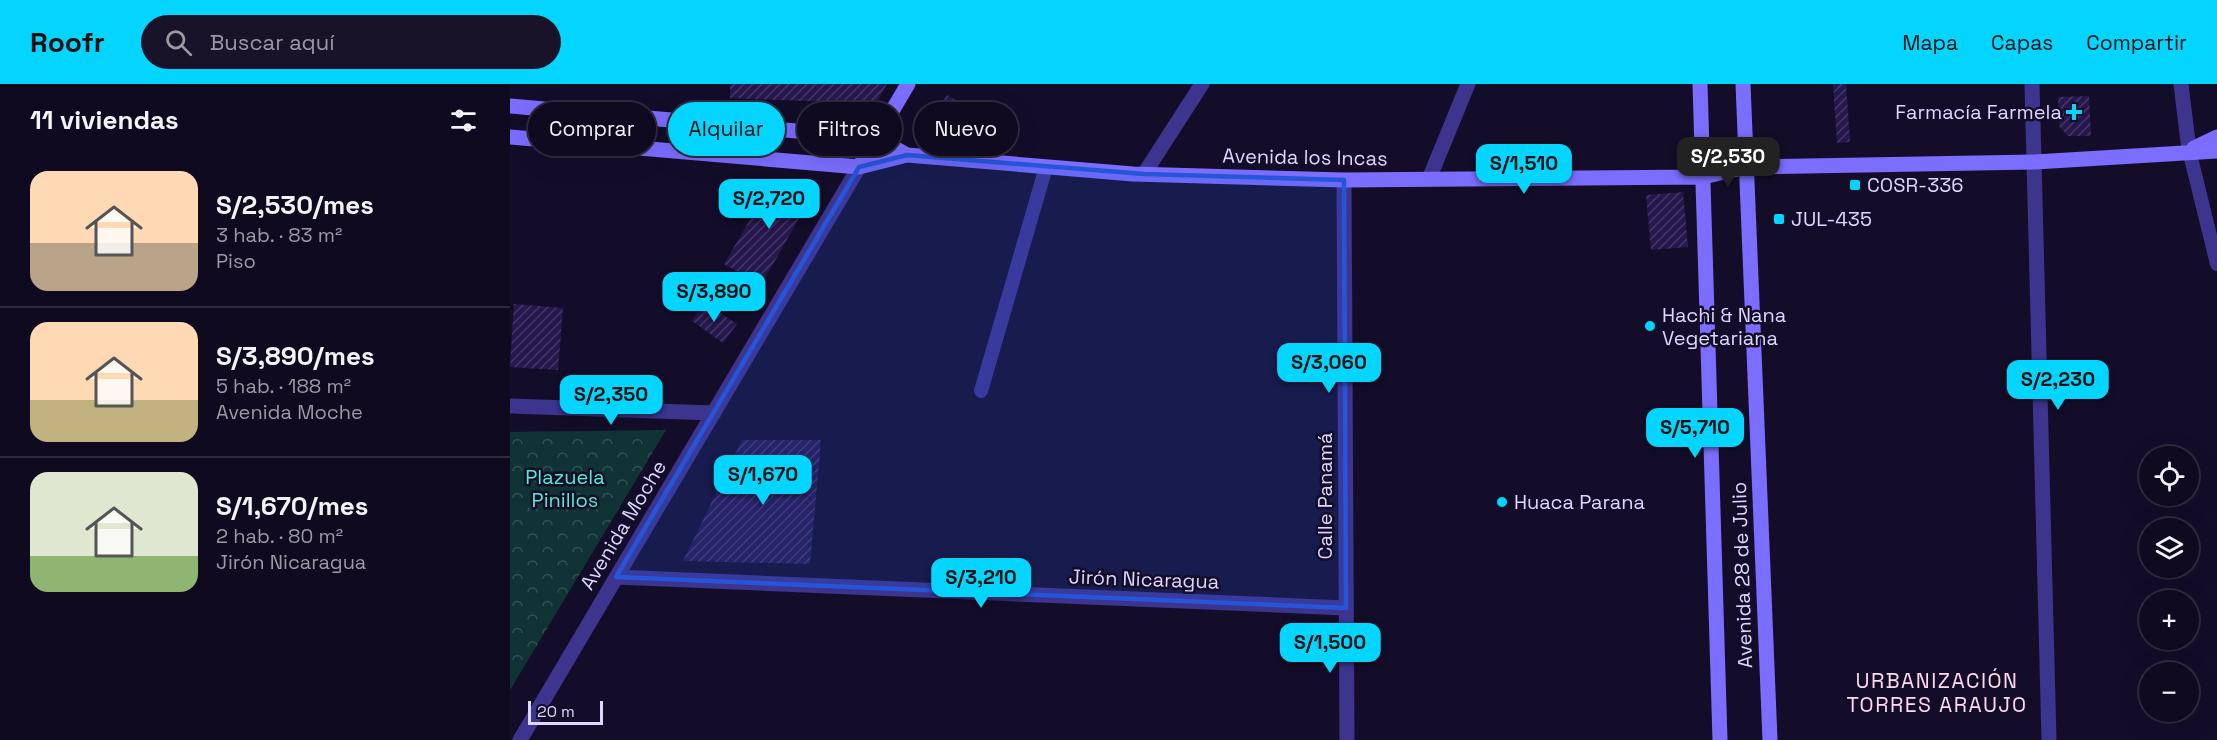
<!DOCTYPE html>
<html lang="es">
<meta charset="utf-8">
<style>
:root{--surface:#0f0a20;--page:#181329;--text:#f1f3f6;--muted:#9b9aa5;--line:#2f2b3e;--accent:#03d5ff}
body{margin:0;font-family:"Space Grotesk",sans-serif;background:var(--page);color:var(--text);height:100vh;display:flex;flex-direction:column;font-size:22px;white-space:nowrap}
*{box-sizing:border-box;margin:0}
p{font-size:20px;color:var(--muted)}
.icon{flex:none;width:33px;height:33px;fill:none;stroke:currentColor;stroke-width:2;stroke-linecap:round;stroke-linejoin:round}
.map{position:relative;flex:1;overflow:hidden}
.side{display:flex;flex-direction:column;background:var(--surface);width:510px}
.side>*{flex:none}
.top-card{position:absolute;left:18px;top:18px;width:570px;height:54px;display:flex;gap:12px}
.buttons{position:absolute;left:1629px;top:362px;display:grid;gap:12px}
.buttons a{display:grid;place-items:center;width:60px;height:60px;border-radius:50%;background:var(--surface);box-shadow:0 6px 24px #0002,0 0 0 2px var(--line);font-size:30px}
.scale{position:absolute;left:18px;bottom:15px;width:75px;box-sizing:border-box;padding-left:6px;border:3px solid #ded7ff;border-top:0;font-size:16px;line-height:21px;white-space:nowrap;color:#ded7ff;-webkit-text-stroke:4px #140d2a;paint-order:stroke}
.price{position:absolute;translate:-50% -51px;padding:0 14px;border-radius:12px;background:var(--accent);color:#111;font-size:20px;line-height:39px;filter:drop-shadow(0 2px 3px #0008)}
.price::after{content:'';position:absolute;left:50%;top:36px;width:18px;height:14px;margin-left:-9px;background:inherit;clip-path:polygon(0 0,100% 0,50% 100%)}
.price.selected{background:#222;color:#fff}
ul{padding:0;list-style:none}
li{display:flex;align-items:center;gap:18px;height:150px;padding:0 30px}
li+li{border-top:2px solid var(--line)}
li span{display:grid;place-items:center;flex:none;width:168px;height:120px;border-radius:18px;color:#555}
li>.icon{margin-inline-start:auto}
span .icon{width:72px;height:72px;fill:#fffc;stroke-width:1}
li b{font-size:26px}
h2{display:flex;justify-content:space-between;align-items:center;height:72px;padding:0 30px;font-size:26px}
.pill{padding:0 21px;border-radius:27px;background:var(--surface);box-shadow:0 6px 24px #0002,0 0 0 2px var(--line);font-size:21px;line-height:54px}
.pill.selected{background:var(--accent);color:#111}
header{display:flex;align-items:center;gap:36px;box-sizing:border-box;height:84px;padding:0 30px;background:var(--accent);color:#111}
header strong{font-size:28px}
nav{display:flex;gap:33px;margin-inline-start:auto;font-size:21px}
.search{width:420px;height:54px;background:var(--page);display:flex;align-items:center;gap:15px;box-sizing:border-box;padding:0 21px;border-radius:33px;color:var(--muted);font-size:22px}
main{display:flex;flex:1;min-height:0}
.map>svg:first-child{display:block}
.forest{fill:url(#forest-crowns)}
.building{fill:url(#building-hatch)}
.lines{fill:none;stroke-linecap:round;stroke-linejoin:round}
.lane{stroke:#3d348e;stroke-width:14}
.street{stroke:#3d348e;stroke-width:15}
.secondary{stroke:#7b6eff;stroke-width:15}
.marked{fill:#2755da;fill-opacity:0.2;stroke:#2755da;stroke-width:4.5;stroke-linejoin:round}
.poi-dot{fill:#03d5ff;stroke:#140d2a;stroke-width:2}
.labels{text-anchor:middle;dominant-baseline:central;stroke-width:5;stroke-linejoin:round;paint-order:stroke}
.poi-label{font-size:20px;fill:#ded7ff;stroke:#140d2a;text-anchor:start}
.street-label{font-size:20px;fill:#ded7ff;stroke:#140d2a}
.park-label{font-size:20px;fill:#55ecd0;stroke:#140d2a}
.neighbourhood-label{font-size:21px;letter-spacing:1.5px;fill:#ffd9ef;stroke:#140d2a}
</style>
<header>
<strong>Roofr</strong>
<div class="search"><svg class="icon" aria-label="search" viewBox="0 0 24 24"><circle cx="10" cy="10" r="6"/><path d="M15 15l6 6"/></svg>Buscar aquí</div>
<nav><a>Mapa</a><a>Capas</a><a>Compartir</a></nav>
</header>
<main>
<section class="side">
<h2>11 viviendas<svg class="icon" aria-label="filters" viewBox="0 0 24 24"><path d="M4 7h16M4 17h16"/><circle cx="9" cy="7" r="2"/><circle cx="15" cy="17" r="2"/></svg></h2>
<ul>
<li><span style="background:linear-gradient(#ffd9b3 60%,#b9a48a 0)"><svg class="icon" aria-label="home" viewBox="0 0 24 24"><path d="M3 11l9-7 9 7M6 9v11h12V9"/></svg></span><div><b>S/2,530/mes</b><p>3 hab. · 83 m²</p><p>Piso</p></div></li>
<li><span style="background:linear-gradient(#ffd9b3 65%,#c2b280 0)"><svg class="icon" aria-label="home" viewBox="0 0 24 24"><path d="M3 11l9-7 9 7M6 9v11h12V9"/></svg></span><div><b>S/3,890/mes</b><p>5 hab. · 188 m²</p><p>Avenida Moche</p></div></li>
<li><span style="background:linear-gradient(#dfe7d0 70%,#8fb573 0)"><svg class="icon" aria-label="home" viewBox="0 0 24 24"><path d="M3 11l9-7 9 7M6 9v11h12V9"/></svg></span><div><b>S/1,670/mes</b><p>2 hab. · 80 m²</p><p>Jirón Nicaragua</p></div></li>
</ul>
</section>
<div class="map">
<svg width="1707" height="656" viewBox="0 0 1707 656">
<defs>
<pattern id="forest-crowns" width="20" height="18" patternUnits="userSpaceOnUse" patternTransform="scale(1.5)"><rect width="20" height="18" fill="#103435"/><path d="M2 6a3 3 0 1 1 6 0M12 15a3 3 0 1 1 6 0" fill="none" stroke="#325153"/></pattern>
<pattern id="building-hatch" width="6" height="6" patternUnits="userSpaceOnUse" patternTransform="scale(1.5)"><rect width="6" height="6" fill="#26174d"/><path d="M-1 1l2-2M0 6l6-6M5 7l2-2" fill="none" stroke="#453868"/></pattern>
</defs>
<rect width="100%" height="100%" fill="#140d2a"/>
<!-- forest -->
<path class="forest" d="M156,346L0,606V348Z"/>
<!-- building -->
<path class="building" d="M220,0H377L366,20L220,14Z
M1323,0H1336L1340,58L1327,59Z
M437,11L452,20L443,34L474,41L461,57L420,53L415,47Z
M1579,12L1581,52H1558L1549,42L1548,13Z
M262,98L299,102L302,112L251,201L214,180Z
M1173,108L1178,163L1141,166L1136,111Z
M194,218L227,240L213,259L182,237Z
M4,220L53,224L48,286L0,283Z
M232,356H311L300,480L173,477Z"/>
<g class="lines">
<!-- lane -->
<path class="lane" d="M1679,66L1707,180
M471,307L536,83"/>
<!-- street -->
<path class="street" d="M1522,0L1539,656
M1671,0L1679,66
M634,90L692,0
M919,95L958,0
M834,96L837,656
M0,322L204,329
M106,493L836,524
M10,656L349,83"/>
<!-- secondary -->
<path class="secondary" d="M1190,0L1210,656
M1233,0L1260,656
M0,22L367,54L397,71
M0,53L349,83L397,71L623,90L834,96L1193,93L1236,83L1525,78L1707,67
M1684,64L1707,53
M349,83L398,0"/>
</g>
<!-- marked area -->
<path class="marked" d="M397,71L634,90L834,96L836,524L106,493L349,83Z"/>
<!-- markers -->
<g class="poi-dot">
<path d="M1561 19h6v6h6v6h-6v6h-6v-6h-6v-6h6z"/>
<rect x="1339" y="95" width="12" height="12" rx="3"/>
<rect x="1263" y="129" width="12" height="12" rx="3"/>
<circle cx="1140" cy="242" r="6"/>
<circle cx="992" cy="418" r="6"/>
</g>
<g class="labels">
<!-- poi labels -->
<g class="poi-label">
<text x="1552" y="28" text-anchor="end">Farmacía Farmela</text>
<text x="1357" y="101">COSR-336</text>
<text x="1281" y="135">JUL-435</text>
<text x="1152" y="231">Hachi &amp; Nana<tspan x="1152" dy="23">Vegetariana</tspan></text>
<text x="1004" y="418">Huaca Parana</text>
</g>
<!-- street labels -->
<g class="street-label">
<text transform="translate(795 73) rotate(1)">Avenida los Incas</text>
<text transform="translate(815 412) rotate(-90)">Calle Panamá</text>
<text transform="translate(113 441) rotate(-59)">Avenida Moche</text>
<text transform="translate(1232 491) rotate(-92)">Avenida 28 de Julio</text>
<text transform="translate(634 495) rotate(2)">Jirón Nicaragua</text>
</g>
<!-- park labels -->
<g class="park-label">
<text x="55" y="393">Plazuela<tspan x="55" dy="23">Pinillos</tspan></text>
</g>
<!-- neighbourhood labels -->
<g class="neighbourhood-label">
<text x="1427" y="596">URBANIZACIÓN<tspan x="1427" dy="24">TORRES ARAUJO</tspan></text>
</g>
</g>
</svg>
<div class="buttons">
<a><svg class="icon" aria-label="locate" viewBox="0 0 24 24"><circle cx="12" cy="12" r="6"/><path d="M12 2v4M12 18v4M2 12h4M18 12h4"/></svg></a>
<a><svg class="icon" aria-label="layers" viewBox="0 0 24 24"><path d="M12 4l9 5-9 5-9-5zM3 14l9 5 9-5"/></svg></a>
<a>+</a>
<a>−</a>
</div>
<div class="scale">20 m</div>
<b class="price selected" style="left:1218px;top:104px">S/2,530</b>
<b class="price" style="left:1014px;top:111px">S/1,510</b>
<b class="price" style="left:259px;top:146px">S/2,720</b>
<b class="price" style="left:204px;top:239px">S/3,890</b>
<b class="price" style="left:819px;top:310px">S/3,060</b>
<b class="price" style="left:1548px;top:327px">S/2,230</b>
<b class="price" style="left:101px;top:342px">S/2,350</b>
<b class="price" style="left:1185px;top:375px">S/5,710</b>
<b class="price" style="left:253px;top:422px">S/1,670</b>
<b class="price" style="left:471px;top:525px">S/3,210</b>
<b class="price" style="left:820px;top:590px">S/1,500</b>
<div class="top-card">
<a class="pill">Comprar</a>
<a class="pill selected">Alquilar</a>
<a class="pill">Filtros</a>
<a class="pill">Nuevo</a>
</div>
</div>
</main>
